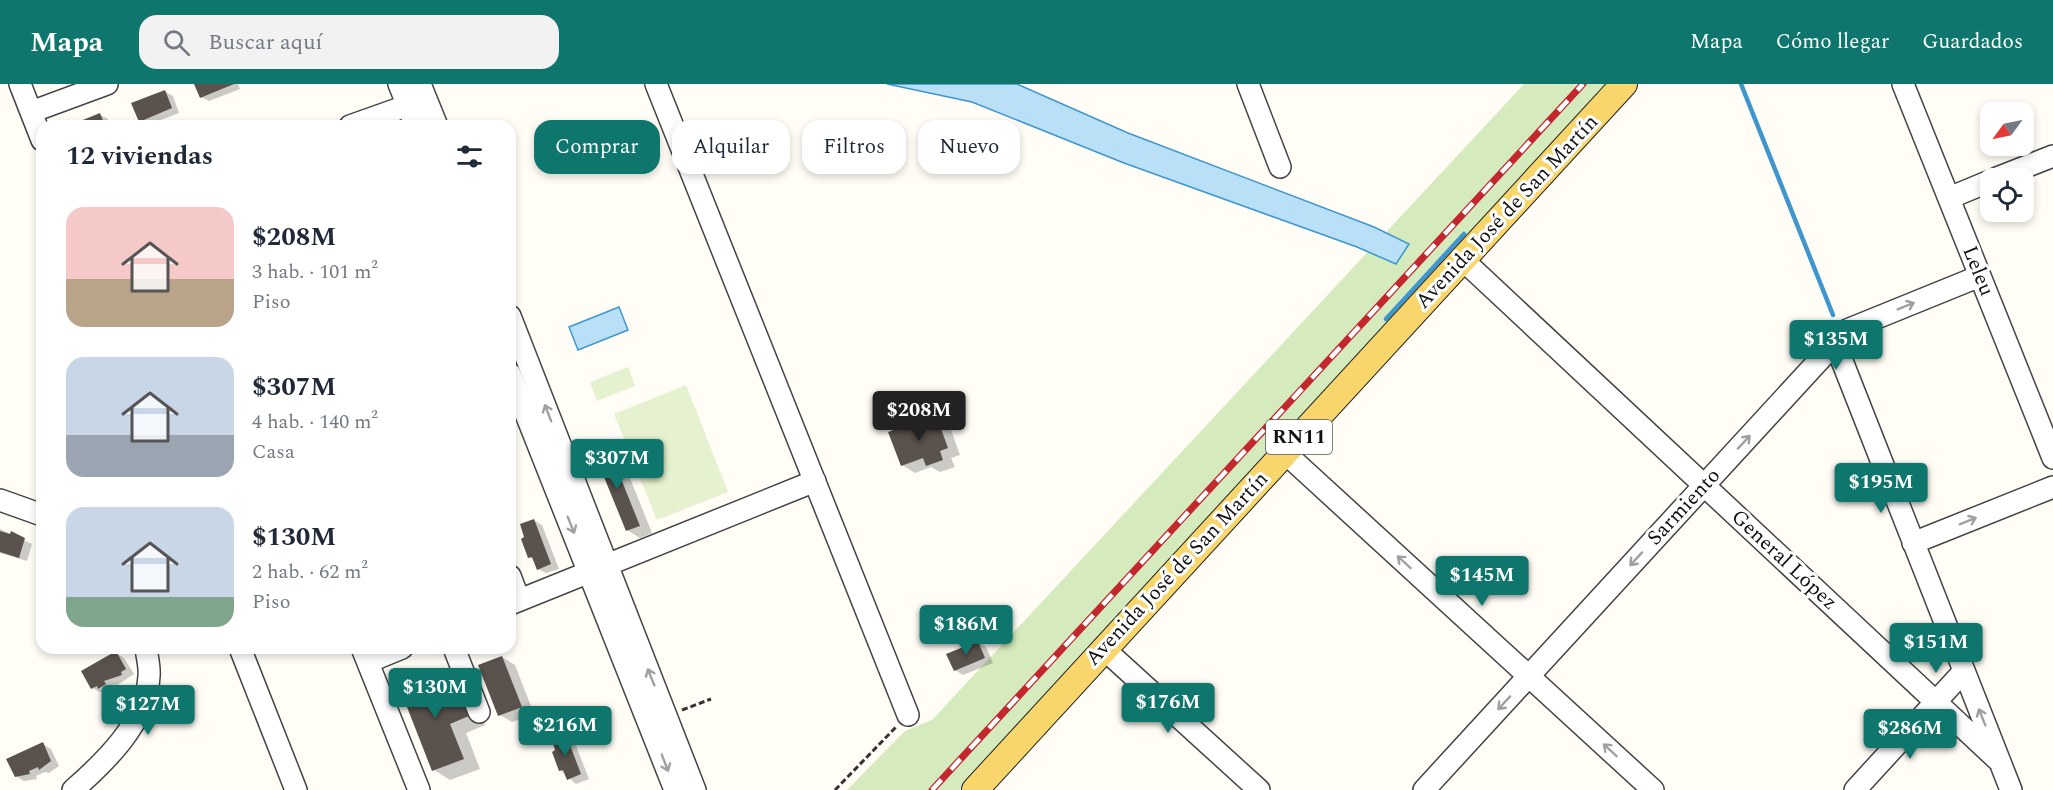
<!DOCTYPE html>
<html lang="es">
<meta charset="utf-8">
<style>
:root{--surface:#fff;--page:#f2f2f3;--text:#1f2937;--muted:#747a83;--accent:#0f766e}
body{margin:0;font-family:Spectral,serif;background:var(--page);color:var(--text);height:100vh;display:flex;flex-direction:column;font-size:22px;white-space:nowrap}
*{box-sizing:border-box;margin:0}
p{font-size:20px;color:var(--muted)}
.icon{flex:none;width:33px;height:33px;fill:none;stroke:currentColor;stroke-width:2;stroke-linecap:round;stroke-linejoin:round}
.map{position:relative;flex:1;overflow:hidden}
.side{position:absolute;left:36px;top:36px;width:480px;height:534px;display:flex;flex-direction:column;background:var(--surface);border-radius:18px;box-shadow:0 3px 9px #0003}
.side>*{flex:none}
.top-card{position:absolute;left:534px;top:36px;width:570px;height:54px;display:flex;gap:12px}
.needle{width:39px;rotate:237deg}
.controls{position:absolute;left:1980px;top:18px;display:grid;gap:12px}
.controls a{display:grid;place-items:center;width:54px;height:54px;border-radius:12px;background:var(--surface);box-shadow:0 3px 9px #0003;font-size:30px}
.price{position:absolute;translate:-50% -51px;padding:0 14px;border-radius:6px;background:var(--accent);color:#fff;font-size:20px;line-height:39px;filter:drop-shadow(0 2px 3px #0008)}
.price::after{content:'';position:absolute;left:50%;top:36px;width:18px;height:14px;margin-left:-9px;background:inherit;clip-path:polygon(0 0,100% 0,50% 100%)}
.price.selected{background:#222;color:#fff}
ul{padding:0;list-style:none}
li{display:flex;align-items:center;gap:18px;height:150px;padding:0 30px}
li span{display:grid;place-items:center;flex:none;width:168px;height:120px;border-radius:18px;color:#555}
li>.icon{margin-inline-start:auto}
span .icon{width:72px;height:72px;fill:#fffc;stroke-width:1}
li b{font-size:26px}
h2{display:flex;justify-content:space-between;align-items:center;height:72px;padding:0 30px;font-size:26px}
.chip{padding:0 21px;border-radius:18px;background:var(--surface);box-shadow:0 3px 9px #0003;font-size:21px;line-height:54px}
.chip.selected{background:var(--accent);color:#fff}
header{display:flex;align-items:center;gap:36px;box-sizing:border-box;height:84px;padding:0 30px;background:var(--accent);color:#fff}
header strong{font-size:28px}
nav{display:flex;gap:33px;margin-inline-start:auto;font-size:21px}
.search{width:420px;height:54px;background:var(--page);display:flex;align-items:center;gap:15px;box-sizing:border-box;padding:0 21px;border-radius:18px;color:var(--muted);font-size:22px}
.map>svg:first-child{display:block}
.green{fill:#d5ebbd}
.pitch{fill:#e6f2cf}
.water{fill:#b9e0f7;stroke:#3f96cf;stroke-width:1.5}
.shadow{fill:#0003}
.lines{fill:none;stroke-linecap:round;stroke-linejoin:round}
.stream{stroke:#3f96cf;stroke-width:4.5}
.building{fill:#5a524d}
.minor-casing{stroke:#444;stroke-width:24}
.major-casing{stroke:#222;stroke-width:28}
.path{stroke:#333;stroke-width:3;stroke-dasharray:6 3;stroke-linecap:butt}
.minor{stroke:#fff;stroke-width:21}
.major{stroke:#f9d66b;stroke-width:26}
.rail-casing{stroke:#c4262e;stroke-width:7}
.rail{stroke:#fff;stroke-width:4.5;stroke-dasharray:14;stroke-linecap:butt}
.oneway{stroke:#a0a0a0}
.labels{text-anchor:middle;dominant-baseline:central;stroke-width:6;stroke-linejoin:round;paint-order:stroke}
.shield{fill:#fff;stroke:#585858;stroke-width:1.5}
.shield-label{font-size:20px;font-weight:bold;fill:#111}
.street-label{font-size:21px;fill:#111;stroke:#fff}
</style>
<header>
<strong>Mapa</strong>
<div class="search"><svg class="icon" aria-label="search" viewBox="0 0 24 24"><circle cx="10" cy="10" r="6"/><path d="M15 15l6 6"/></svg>Buscar aquí</div>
<nav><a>Mapa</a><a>Cómo llegar</a><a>Guardados</a></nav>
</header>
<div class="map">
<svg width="2053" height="706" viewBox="0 0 2053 706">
<rect width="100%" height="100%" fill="#fffdf5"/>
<!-- green -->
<path class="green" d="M1524,0H1624L975,706H847L905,647L932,636Z"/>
<!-- pitch -->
<path class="pitch" d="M628,283L635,302L597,317L590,298Z
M686,301L728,408L657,436L614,330Z"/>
<!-- water -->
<path class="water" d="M887,0H1017L1128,49L1374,143L1409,160L1396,180L1357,163L1124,79L972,18Z
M619,223L628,246L578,266L569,243Z"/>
<!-- shadow -->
<path class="shadow" d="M196,0H238L240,5L209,17L201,13Z
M164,7L173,12L179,29L148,41L140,37Z
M100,31L108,35L111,42H71Z
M936,333L949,340L960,371L951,374L955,383L940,388L931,383L915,389L902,381Z
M609,367L622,374L652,449L640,454L627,446Z
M534,436L542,441L559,485L546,489L538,485L535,476L529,473L526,454Z
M0,445L32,460L27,477L0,469Z
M978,558L986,563L993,579L963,591L955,586Z
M116,569L124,574L134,590L107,608H100L92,604Z
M502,573L515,581L534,630L512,638L500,631Z
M429,589L446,599L450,609L458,606L475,616L485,641L466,649L480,685L450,696L434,686Z
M565,650L573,654L589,695L576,700L560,686Z
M43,660L51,665L59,682L49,689L45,688L36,692L37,695L24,697L16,692Z"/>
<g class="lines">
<!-- stream -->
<path class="stream" d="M1741,0L1833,231
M1386,235L1464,150"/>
</g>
<!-- building -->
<path class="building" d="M194,0H234L200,14Z
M165,6L172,24L139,38L131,19Z
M100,29L105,42H68Z
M936,331L948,364L940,367L943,376L926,382L923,374L901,382L888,348Z
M609,365L640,442L626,447L595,371Z
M534,435L551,480L537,486L532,473L528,474L521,455L524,453L520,440Z
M0,447L10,450L11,447L25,454L19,474L0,468Z
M978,557L985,574L954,587L946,570Z
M116,567L126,585L121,588L122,591L104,597L106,600L98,605L97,602L91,605L81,587Z
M502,572L522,623L498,632L478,581Z
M429,588L439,612L458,604L469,632L450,640L464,675L432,687L398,600Z
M565,648L581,690L567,696L563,686L559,687L552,668L555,666L551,654Z
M43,658L51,677L39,686L38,683L29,687L30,690L15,693L6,675Z"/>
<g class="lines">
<!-- minor casing -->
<g class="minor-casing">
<path id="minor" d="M20,0L42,56
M399,0L416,42
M420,0L437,42
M656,0L908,631
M1248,0L1280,83
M1903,0L2053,374
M31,28L107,0
M350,42L426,15
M1997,94L2053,72
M1949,114L1990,97
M1463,176L2000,678
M510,232L695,706
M1835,259L2011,706
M510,290L675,706
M1284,368L1653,706
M0,416L42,431
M1913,459L2053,403
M510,492L519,516
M510,520L815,397
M240,564L296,706
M362,564L419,706
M454,564L479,628
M1104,565L1259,706
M368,578L402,564
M73,706C105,678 147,638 149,592C150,583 147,573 146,564
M1424,706L1847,246L1980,192
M1855,706L1964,587"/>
</g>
<!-- major casing -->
<g class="major-casing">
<path id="major" d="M975,706L1624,0"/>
</g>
<!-- path -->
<path class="path" d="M682,626L711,615
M835,706L896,643"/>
<!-- minor -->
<use href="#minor" class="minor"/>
<!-- major -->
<use href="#major" class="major"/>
<!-- rail casing -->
<g class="rail-casing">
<path id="rail" d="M932,706L1583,0"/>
</g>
<!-- rail -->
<use href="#rail" class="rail"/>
</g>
<!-- one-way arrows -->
<defs><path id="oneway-shaft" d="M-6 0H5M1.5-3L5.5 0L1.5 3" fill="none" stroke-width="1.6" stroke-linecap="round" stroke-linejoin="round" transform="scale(1.5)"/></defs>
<g class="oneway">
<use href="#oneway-shaft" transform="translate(1906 222) rotate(-22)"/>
<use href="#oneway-shaft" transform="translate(548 329) rotate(-111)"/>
<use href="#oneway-shaft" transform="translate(1744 358) rotate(-47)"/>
<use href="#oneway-shaft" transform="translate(1968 437) rotate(-22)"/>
<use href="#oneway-shaft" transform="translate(571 441) rotate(68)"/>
<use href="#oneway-shaft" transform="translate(1636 475) rotate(133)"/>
<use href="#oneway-shaft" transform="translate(1404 478) rotate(-138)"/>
<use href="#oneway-shaft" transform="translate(651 593) rotate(-112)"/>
<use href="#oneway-shaft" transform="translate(1504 619) rotate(133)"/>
<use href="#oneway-shaft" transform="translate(1982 633) rotate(-112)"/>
<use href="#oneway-shaft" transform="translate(1610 666) rotate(-137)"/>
<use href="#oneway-shaft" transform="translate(665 679) rotate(69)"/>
</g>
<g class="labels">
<!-- shield labels -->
<rect class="shield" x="1266" y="336" width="66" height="34" rx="4.5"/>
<g class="shield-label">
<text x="1299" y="353">RN11</text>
</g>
<!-- street labels -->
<g class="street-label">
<text transform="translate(1507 128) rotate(-47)">Avenida José de San Martín</text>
<text transform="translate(1978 187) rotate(68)">Leleu</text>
<text transform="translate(1684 423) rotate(-47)">Sarmiento</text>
<text transform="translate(1784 476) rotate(43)">General López</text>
<text transform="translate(1177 485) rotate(-47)">Avenida José de San Martín</text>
</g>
</g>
</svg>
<div class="controls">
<a><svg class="needle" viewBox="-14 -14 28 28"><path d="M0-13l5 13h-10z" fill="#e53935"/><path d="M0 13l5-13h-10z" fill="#747a83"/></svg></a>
<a><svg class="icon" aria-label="locate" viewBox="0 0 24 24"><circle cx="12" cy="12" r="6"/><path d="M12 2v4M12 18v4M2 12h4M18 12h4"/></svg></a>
</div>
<b class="price" style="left:1836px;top:287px">$135M</b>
<b class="price selected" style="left:919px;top:358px">$208M</b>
<b class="price" style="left:617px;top:406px">$307M</b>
<b class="price" style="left:1881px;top:430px">$195M</b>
<b class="price" style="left:1482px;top:523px">$145M</b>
<b class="price" style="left:966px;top:572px">$186M</b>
<b class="price" style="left:1936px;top:590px">$151M</b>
<b class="price" style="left:435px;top:635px">$130M</b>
<b class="price" style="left:1168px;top:650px">$176M</b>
<b class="price" style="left:148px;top:652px">$127M</b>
<b class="price" style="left:565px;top:673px">$216M</b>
<b class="price" style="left:1910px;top:676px">$286M</b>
<div class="top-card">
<a class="chip selected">Comprar</a>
<a class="chip">Alquilar</a>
<a class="chip">Filtros</a>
<a class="chip">Nuevo</a>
</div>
<section class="side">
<h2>12 viviendas<svg class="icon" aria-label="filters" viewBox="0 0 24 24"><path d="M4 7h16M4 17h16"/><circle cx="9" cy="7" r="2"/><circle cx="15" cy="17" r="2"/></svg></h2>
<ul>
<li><span style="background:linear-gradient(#f6c9c9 60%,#b9a48a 0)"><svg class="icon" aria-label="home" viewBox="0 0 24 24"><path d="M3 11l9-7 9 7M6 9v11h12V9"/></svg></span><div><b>$208M</b><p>3 hab. · 101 m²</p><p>Piso</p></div></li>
<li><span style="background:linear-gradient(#c9d6e8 65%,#9aa5b1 0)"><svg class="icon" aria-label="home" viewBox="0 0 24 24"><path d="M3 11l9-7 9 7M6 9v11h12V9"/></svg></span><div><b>$307M</b><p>4 hab. · 140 m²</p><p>Casa</p></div></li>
<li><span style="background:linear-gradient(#c9d6e8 75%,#7fa58c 0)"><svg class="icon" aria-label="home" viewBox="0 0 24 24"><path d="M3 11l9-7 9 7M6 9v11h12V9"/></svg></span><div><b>$130M</b><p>2 hab. · 62 m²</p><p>Piso</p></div></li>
</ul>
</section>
</div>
